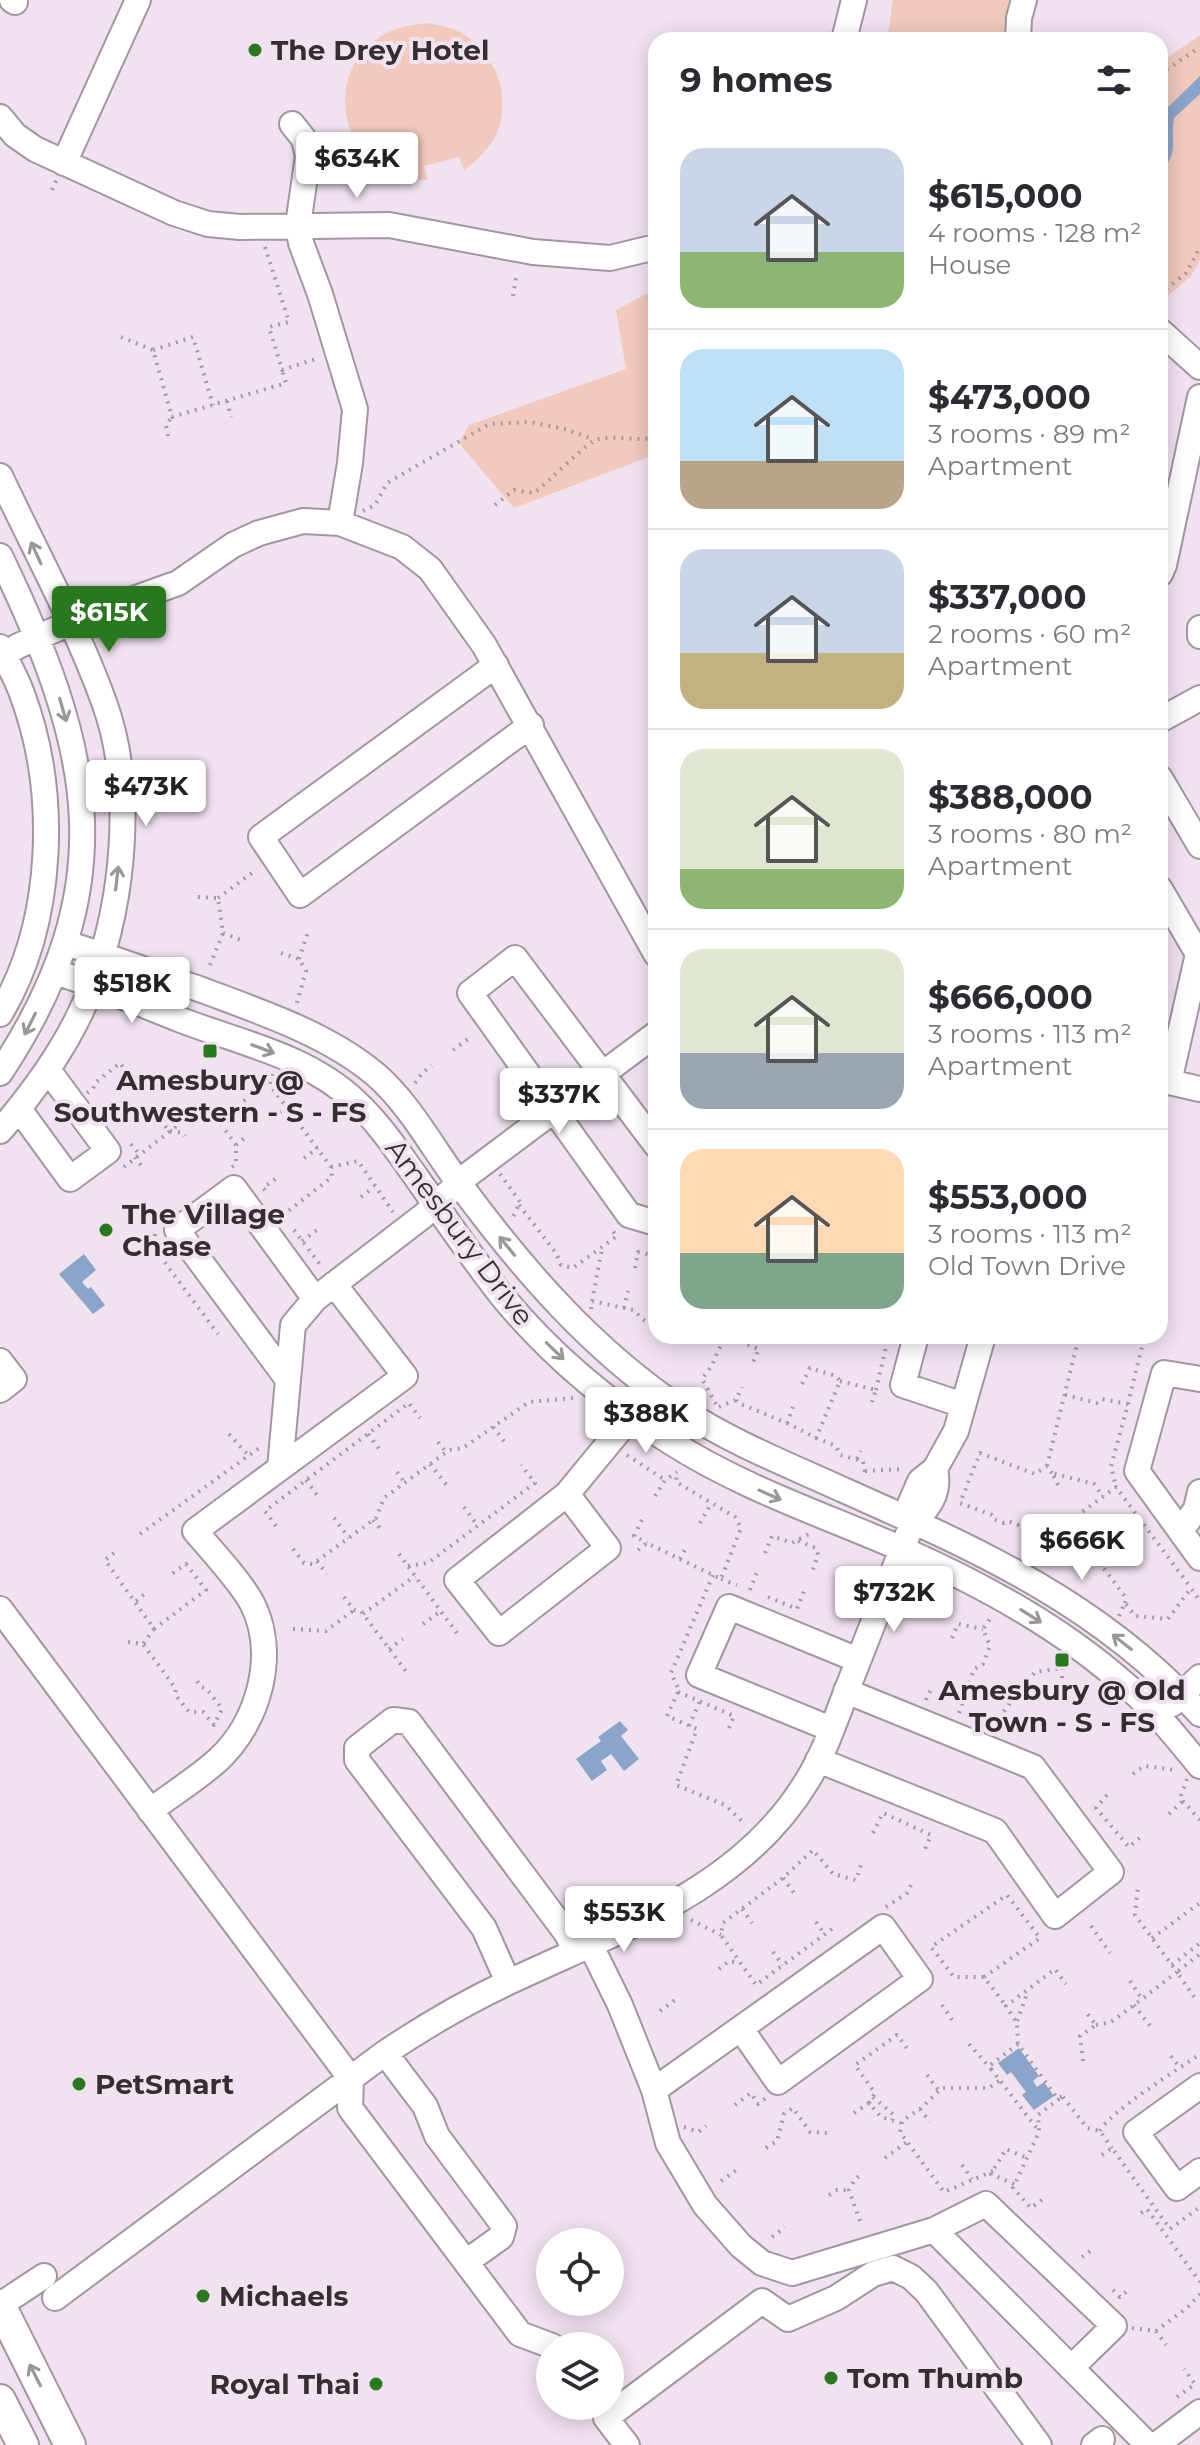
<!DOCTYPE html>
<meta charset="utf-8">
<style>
:root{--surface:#fff;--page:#f7f7f7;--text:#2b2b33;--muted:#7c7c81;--line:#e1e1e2;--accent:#29771f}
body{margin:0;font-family:Montserrat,sans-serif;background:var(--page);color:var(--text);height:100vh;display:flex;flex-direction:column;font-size:30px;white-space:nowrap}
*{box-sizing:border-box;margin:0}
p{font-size:26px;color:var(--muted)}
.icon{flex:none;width:44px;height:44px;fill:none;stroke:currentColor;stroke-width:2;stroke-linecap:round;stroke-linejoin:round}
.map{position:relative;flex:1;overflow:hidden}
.sheet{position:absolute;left:648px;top:32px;width:520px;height:1312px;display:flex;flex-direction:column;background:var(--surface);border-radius:24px;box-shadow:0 4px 20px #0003}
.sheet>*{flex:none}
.buttons{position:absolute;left:536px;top:2228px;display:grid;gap:16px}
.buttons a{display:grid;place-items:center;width:88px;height:88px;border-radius:50%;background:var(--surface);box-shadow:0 4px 20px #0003;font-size:40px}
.price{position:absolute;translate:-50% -68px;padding:0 18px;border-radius:8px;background:#fff;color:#222;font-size:26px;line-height:52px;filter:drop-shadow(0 2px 4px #0008)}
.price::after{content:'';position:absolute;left:50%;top:48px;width:24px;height:18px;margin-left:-12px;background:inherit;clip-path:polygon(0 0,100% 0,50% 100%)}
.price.on{background:var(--accent);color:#fff}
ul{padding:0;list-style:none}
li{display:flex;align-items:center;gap:24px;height:200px;padding:0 32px}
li+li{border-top:2px solid var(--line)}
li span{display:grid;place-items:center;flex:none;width:224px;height:160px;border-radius:24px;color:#555}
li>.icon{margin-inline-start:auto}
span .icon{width:96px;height:96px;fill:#fffc;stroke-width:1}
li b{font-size:34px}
h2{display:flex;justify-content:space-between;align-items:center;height:96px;padding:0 32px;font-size:34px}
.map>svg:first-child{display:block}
.green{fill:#f1c9bd}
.water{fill:#8ba5ca}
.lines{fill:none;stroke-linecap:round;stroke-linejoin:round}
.minor-casing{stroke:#a395a2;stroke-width:28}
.major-casing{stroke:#a395a2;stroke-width:34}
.path{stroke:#a599a4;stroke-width:4;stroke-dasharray:2 6;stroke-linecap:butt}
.minor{stroke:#fff;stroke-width:24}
.major{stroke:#fff;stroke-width:30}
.oneway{stroke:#9a9699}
.poi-dot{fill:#29771f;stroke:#f1e2f0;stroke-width:3}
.labels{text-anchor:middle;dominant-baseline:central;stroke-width:8;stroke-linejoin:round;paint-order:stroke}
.poi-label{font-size:28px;font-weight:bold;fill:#342e33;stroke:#f1e2f0;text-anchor:start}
.street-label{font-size:28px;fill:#342e33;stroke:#f1e2f0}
</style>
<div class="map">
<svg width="1200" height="2445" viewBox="0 0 1200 2445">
<rect width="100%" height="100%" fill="#f1e2f0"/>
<!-- green -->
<path class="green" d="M893,0H1011L1006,15L1007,40H887Z
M428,23C436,25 445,26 453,29C493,45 513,93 497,133C490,149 477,160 464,170L459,157L424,166L427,180C347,182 314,80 381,36C395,27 411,25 428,23Z
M1200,35V260L1191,276L1160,303V63Z
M656,289V454L514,508L459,443L469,425L626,369L616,310Z"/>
<!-- water -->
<path class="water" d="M1200,76V94L1174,118C1170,140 1180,155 1160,171V115Z
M84,1254L96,1270L82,1282L88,1289L91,1287L105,1305L93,1314L59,1274Z
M620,1721L628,1730L621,1736L639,1759L624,1771L611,1754L601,1761L607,1770L592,1781L576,1759L601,1741L598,1737Z
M1019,2048L1039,2076L1033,2081L1037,2087L1044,2082L1054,2096L1034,2110L1022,2095L1026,2092L1011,2072L1007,2075L998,2063Z"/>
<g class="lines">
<!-- minor casing -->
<g class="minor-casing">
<path id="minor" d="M12,0L15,2
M844,40L854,0
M1018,40L1019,18L1024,0
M0,117L15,135L35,149L174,213L208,224L240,227L389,225L533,252L610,258L656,247
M292,124L304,139L308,156L298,225L301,243L320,294L355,409L350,463L340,523
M64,163L138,0
M1160,331L1200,367
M0,476C35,550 76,625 104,702C135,787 124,899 93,983C73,1038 38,1087 0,1131
M0,556C93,749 125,884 0,1073
M1160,574L1164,565L1200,397
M1200,628V636
M0,647C7,661 15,676 21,691C59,791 55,922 0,1014
M0,657L18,646L86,616L178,583L233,545L259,533L303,521L340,523L402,547L430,569L484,645L656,954
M496,665L261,837L300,895L531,725
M1160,720L1200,698
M1160,778L1200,846
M1160,889L1198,954L1169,1082L1200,1089
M65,943C112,957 158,975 205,991C263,1013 327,1034 375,1074C410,1104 433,1149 461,1186C523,1270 593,1351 682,1410C731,1442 786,1464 839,1488C974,1548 1100,1603 1200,1714
M55,972C101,986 144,1006 189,1023C246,1044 310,1058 356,1102C379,1123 396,1149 414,1174C443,1215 471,1257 502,1296C549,1353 607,1402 669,1441C742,1488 824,1515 902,1549C983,1585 1062,1628 1128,1687C1155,1710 1177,1738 1200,1766
M19,1109L70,1179L108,1151L48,1070
M656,1145L515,958L470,993L629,1215L656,1223
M916,1336L903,1385L963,1405
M0,1361L14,1379L0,1390
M286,1377L177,1230L234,1188L315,1299
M1200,1379L1164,1373L1137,1471L1200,1558
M280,1468L293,1325L315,1299L423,1216L469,1174L656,1034
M567,1494L608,1548L499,1633L457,1580L567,1494L642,1403
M913,1521L910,1504L920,1481L935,1469L956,1431L983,1336
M913,1521C931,1507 940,1491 935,1469
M1181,1531L1196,1509L1200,1492
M0,1609L351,2079L350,2108L520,2334L552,2346
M1172,1704L1200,1677
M831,1729L699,1675L729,1607L858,1660
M818,1760L995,1831L1055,1916L1111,1872L1033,1767L846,1691
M150,1811C172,1794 197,1779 218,1760C259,1722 278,1654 252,1603C240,1581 212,1551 195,1531L405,1376L334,1284
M590,1944L620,2005L654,2090L668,2143L705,2205L741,2246L762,2263L792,2273L934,2230L1148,2445
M508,1982L484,1928L357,1760V1748L393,1720L409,1722L567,1934L575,1951
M385,2053L425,2106L437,2136L504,2226L501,2237L466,2262
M1200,2086L1136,2132L1177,2188L1200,2171
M654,2090L883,1927L920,1979L778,2082L741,2029
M934,2230L986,2204L1114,2326L1071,2368
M55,2298L385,2053C425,2026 466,2002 511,1981C619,1930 742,1889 807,1781C825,1752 836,1718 848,1687C868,1636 888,1585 908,1534
M0,2305L44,2276
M627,2445L606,2418L762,2301L788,2319L836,2298L873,2274L893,2268L911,2277L926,2291L1039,2445
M1094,2445L1102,2439
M1156,2445L1200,2412"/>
</g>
<!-- major casing -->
<g class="major-casing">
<path id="major" d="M0,2305L70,2445
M0,2400L23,2445"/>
</g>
<!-- path -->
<path class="path" d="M1160,74L1200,47
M52,190L57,179
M265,247L289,322L269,327L282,370L319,358
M1160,294L1186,273L1200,247
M513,296L516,278
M121,337L153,350L172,417L286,383L282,370
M153,350L193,337L213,405
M227,401L231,417
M168,436L166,425L172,417
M495,505L514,490L534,493C548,483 589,440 598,439C617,435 638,442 656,437
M363,511L375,505L387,483L489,424L530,422L565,429L593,439
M198,897L218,898L223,933L208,970
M218,898L252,873
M223,933L241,940
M281,953L299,959L306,971L296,1006
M299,959L308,932
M453,1050L468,1039
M272,1074L270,1085L331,1167L332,1177L283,1215
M415,1083L423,1072L432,1066
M87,1093L93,1089L95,1083L120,1063L124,1068
M273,1117L287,1107
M160,1120L169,1131
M218,1120L266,1085H270
M170,1131L183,1133L185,1136
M131,1144L139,1154
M135,1157L143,1168
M304,1158L318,1148
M124,1167L196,1111L218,1120L236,1145
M232,1167L236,1164V1145L247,1136
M331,1167L358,1161L393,1212
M500,1174L520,1202L513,1217
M265,1190L263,1188L278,1177
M361,1197L374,1187
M519,1205L556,1253L561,1265L573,1268L617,1236L612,1230
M294,1230L322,1267
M155,1234L154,1248L218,1334
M302,1241L320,1228
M635,1268L638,1252L656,1256
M592,1301L602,1249
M624,1308L628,1291
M591,1309L592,1301L633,1310L646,1322L656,1318
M725,1336L759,1349L752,1364
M840,1381L876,1390L870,1408
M876,1390L888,1338
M1065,1395L1097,1403L1102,1399L1128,1404L1111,1466L1116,1487
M736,1400L738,1403L787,1423L793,1407
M716,1404L702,1379L711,1367L725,1336
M1128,1404L1142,1346
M719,1407L736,1400L742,1387
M787,1423L816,1438L840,1381L836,1376L810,1368L802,1384
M493,1427L507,1445
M229,1434L248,1455
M368,1434L380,1450
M816,1438L836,1446L840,1455L863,1461L866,1477
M438,1442L446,1452
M627,1455L665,1480
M857,1459L861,1451
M430,1464L449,1488
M1047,1466L1079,1336
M865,1471L902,1469
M397,1472L405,1483
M1052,1473L1047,1466L1035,1474L980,1453L960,1503L992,1515L993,1519L1004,1523L1008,1521L1069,1545L1081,1537
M306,1480L317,1495
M1058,1485L1052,1473L1094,1484L1103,1497
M655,1496L665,1480L677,1472
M464,1507L478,1526
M334,1518L349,1538
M373,1520L383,1532
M642,1520L634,1536L647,1543
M700,1523L711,1504
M276,1526L265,1511L409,1403L420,1418
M140,1534L262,1446
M798,1541L816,1548L818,1555L812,1572
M293,1549L304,1563L313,1564L376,1518L384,1498L449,1450L463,1448L529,1402L574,1398
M638,1550L647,1543L721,1579L741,1528L735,1517L676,1482L677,1472
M114,1553L105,1560L154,1629L143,1644
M765,1553L772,1536L792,1543L811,1533
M399,1554L459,1636
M680,1559L687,1546
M317,1561L327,1574
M408,1566L428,1563L535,1483L521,1465
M713,1575L671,1673L679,1690L667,1716L697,1729L676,1785L725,1805L745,1824
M721,1579L737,1585
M750,1590L757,1572
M344,1597L354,1610L361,1611L408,1674
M768,1597L797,1609L804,1591
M136,1601L145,1594
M1125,1603L1126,1598L1073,1527L1082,1512L1116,1487L1191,1588
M363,1614L415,1576
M1119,1616L1125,1603L1135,1616L1168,1619L1191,1588L1200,1601
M423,1624L441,1611
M154,1629L206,1590L186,1564L170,1575
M293,1629L326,1631L354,1610
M952,1638L958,1624L983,1629
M128,1642L143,1644L176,1689L175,1694L189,1712H203L214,1725L222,1709L207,1689L201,1687L195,1678
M389,1649L403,1639
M1062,1668V1681L1078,1696L1077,1703
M1028,1681L1035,1672L1069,1667
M678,1692L734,1716L727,1733
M926,1700L932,1687
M959,1713L974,1669L983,1664L990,1646L983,1629L992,1616
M999,1718L1010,1703
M689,1726L700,1701
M1133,1774L1144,1766L1175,1770
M1187,1779L1180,1798L1200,1820
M1107,1795L1096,1808L1129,1847L1142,1836
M1169,1814L1183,1801
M873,1833L883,1813L931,1835L923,1854
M783,1878L794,1893
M886,1907L907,1893L911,1885
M742,1909L752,1923
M691,1920L721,1935
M816,1922L825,1935
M1091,1926L1110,1953
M832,1929L756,1985L721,1935L723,1923L783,1878L813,1850L833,1874L856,1880L861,1865
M1152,1938L1200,1903
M773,1952L783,1965
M1172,1965L1200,1943
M719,1969L729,1961L740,1963
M984,1977L1040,1938L1007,1895L931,1947L954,1977H984L1006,2006
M1130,1981L1142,1999L1177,1972L1135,1915L1138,1886
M1194,1997L1177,1972L1200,1954
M942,2005L952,2020
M1134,2005L1151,2027
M660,2011L675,2000
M1017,2021L1028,1991
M1096,2025L1111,2022L1142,1999
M969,2044L991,2069
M1018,2044L989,2066L1038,2130
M1171,2056L1180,2068
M1083,2061L1080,2036L1096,2025L1086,2012
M927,2075L939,2091
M873,2097L894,2115L892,2120
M1063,2097L1087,2128L1100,2131L1112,2148
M869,2103L875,2093L855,2065L897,2035L910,2052
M735,2105L751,2093L758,2104L766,2098
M920,2109L930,2122
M854,2113L869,2103L881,2117L901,2123
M684,2127L698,2132L706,2126
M1100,2131C1109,2112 1179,2069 1200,2054
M766,2148L777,2141L784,2114L793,2108L810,2132L827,2133L831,2130
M1102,2155L1112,2148L1170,2229L1200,2207
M885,2158L907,2142
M962,2165L972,2179
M993,2171L944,2192L900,2132L902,2121L920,2109L942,2088H989L1000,2080
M721,2181L738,2169
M1014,2184L991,2174L1006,2149L1027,2158
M829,2195L837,2190H849
M1042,2200L1031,2208L1013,2188L1039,2132L1038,2115L1063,2096L1057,2098L1018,2044L1017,2023L1006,2006L1055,1969L1066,1984
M1141,2213L1147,2209L1200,2282
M860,2221L849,2190L855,2179L862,2174
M772,2237L785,2227
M1082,2257L1093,2249
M1113,2290L1120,2297L1126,2292
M1132,2328L1156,2331L1189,2306L1200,2294
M1156,2331L1166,2345
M1177,2397L1195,2384L1184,2369"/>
<!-- minor -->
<use href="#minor" class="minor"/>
<!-- major -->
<use href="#major" class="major"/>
</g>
<!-- one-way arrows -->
<defs><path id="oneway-shaft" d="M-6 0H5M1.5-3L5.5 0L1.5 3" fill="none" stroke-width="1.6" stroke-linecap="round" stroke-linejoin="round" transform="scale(2)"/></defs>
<g class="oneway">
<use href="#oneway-shaft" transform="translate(36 553) rotate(-115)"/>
<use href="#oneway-shaft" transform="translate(63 710) rotate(74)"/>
<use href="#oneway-shaft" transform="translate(117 878) rotate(-83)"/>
<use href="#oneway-shaft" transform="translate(30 1024) rotate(117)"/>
<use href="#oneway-shaft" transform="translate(263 1049) rotate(21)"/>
<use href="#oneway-shaft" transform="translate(507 1246) rotate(-129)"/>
<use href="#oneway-shaft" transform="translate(555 1351) rotate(44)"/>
<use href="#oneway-shaft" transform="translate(770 1495) rotate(24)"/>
<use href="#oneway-shaft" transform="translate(1031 1616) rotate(32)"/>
<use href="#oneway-shaft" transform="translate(1122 1642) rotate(-142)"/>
<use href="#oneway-shaft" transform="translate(35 2375) rotate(-117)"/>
</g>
<!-- markers -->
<g class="poi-dot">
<circle cx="255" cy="50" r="8"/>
<rect x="202" y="1043" width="16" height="16" rx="4"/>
<circle cx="106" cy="1230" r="8"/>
<rect x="1054" y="1652" width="16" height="16" rx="4"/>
<circle cx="79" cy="2084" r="8"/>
<circle cx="203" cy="2296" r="8"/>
<circle cx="831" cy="2378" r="8"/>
<circle cx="376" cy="2384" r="8"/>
</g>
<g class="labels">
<!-- poi labels -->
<g class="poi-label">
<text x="271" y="50">The Drey Hotel</text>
<text x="210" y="1080" text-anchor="middle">Amesbury @<tspan x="210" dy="32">Southwestern - S - FS</tspan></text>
<text x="122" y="1214">The Village<tspan x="122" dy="32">Chase</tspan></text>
<text x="1062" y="1690" text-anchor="middle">Amesbury @ Old<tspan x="1062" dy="32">Town - S - FS</tspan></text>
<text x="95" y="2084">PetSmart</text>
<text x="219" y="2296">Michaels</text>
<text x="847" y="2378">Tom Thumb</text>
<text x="360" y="2384" text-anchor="end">Royal Thai</text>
</g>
<!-- street labels -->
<g class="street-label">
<text transform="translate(460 1232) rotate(53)">Amesbury Drive</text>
</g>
</g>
</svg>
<div class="buttons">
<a><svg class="icon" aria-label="locate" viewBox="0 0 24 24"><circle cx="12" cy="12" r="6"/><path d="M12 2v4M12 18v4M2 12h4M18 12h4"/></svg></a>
<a><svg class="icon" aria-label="layers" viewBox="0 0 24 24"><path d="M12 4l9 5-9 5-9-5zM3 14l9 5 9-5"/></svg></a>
</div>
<b class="price" style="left:357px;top:200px">$634K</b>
<b class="price on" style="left:109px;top:654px">$615K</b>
<b class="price" style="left:146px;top:828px">$473K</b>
<b class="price" style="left:132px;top:1025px">$518K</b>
<b class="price" style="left:559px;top:1136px">$337K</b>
<b class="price" style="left:646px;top:1455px">$388K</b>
<b class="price" style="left:1082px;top:1582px">$666K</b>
<b class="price" style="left:894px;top:1634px">$732K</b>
<b class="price" style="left:624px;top:1954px">$553K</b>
<section class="sheet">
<h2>9 homes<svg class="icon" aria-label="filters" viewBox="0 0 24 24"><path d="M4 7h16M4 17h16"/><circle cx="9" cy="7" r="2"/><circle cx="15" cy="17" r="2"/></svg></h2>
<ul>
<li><span style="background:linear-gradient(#c9d6e8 65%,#8fb573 0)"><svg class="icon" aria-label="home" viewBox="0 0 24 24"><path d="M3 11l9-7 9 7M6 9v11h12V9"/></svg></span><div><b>$615,000</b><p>4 rooms · 128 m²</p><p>House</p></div></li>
<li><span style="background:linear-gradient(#bfe0f5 70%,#b9a48a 0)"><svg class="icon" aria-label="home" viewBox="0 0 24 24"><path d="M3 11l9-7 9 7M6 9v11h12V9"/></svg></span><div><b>$473,000</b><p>3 rooms · 89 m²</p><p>Apartment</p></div></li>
<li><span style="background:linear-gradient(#c9d6e8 65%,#c2b280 0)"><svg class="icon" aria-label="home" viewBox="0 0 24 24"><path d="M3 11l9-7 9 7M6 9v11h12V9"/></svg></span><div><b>$337,000</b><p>2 rooms · 60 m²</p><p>Apartment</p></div></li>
<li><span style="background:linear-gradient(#dfe7d0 75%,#8fb573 0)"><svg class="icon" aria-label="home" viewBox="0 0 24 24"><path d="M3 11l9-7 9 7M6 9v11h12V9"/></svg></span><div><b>$388,000</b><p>3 rooms · 80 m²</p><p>Apartment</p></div></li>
<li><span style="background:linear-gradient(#dfe7d0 65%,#9aa5b1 0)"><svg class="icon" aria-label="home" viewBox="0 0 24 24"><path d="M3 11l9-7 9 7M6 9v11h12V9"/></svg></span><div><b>$666,000</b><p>3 rooms · 113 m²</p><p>Apartment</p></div></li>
<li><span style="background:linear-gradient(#ffd9b3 65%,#7fa58c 0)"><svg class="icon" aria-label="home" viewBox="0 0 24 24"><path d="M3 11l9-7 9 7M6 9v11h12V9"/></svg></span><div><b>$553,000</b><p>3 rooms · 113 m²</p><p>Old Town Drive</p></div></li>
</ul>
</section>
</div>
